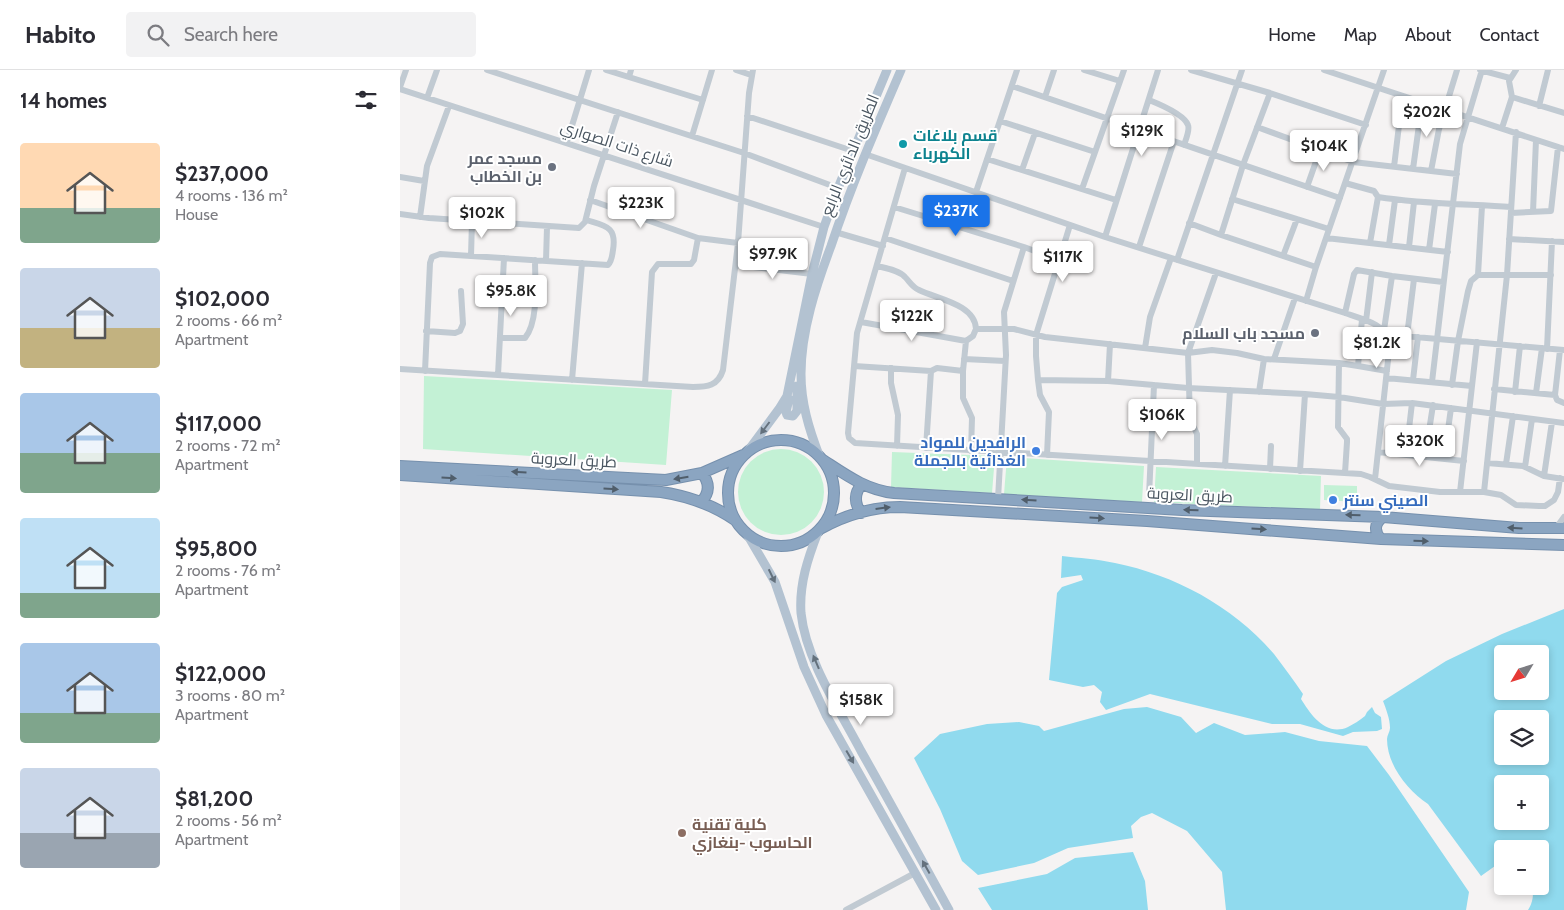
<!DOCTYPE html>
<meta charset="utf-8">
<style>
:root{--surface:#fff;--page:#f2f2f3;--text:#2b2b33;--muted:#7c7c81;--line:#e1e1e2;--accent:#1a73e8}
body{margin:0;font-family:Cabin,Cairo,sans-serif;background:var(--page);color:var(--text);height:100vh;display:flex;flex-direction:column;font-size:19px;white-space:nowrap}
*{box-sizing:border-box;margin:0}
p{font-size:16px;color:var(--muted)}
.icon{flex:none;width:28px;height:28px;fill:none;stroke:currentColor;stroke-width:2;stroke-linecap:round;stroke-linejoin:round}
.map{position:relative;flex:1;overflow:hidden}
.sheet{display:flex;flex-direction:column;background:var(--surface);width:400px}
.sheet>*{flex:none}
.needle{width:32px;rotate:232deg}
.controls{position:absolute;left:1094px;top:575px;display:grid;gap:10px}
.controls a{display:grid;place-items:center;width:55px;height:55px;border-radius:5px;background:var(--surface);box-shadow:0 2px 8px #0003;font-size:25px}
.price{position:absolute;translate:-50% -42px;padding:0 11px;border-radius:5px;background:#fff;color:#222;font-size:16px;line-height:32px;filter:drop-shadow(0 1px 2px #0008)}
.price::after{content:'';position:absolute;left:50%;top:30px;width:15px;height:11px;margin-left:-8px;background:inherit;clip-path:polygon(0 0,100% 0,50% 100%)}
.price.selected{background:var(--accent);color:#fff}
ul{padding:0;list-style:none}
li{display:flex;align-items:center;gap:15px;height:125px;padding:0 20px}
li span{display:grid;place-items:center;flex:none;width:140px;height:100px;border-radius:5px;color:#555}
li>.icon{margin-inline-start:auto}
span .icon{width:60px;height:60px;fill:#fffc;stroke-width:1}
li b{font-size:21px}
h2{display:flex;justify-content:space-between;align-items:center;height:60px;padding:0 20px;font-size:21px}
header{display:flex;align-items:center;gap:30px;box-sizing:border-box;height:70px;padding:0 25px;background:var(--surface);border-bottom:1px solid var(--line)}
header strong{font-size:24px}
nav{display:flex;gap:28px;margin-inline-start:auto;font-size:18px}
.search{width:350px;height:45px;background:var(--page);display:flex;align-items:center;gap:12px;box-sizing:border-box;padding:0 18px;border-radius:5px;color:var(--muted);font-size:19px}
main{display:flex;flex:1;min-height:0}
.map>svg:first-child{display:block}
.green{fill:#c3f1d5}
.water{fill:#90daee;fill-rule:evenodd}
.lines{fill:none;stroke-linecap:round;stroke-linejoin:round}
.highway-casing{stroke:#7690ad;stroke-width:12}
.minor{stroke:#c1cad2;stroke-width:6}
.major{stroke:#b3c2d1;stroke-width:9}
.highway{stroke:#8ba5c1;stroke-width:10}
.oneway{fill:#64717d}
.oneway2{fill:#505e6b}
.culture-dot{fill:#0f9aa8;stroke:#fff;stroke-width:2}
.worship-dot{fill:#6b7280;stroke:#fff;stroke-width:2}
.shop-dot{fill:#3f7fe0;stroke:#fff;stroke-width:2}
.education-dot{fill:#8d6e63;stroke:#fff;stroke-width:2}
.labels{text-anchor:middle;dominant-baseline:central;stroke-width:4;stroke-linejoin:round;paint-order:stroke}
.culture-label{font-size:16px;font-weight:bold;fill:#0d838f;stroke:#fff;text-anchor:start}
.street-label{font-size:16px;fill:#4a5661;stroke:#fff}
.worship-label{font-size:16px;font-weight:bold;fill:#5b616d;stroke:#fff;text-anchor:end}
.shop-label{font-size:16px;font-weight:bold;fill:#366cbe;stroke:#fff;text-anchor:end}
.education-label{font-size:16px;font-weight:bold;fill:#785e54;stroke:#fff;text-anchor:start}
</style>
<header>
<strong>Habito</strong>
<div class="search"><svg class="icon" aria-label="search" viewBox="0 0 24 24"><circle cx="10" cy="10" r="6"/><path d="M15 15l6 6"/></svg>Search here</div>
<nav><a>Home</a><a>Map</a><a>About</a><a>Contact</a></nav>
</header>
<main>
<section class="sheet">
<h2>14 homes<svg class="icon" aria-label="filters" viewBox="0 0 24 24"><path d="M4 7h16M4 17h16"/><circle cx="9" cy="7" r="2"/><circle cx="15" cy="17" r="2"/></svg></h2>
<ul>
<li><span style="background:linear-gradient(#ffd9b3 65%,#7fa58c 0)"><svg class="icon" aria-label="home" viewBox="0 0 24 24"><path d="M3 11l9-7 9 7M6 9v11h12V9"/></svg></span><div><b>$237,000</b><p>4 rooms · 136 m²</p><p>House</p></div></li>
<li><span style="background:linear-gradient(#c9d6e8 60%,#c2b280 0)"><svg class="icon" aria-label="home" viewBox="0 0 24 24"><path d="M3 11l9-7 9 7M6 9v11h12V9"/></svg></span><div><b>$102,000</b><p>2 rooms · 66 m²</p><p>Apartment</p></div></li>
<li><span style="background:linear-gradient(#a9c7e8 60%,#7fa58c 0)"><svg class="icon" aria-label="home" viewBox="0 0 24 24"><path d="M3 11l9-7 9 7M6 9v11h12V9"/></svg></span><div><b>$117,000</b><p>2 rooms · 72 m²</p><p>Apartment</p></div></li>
<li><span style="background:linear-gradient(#bfe0f5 75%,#7fa58c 0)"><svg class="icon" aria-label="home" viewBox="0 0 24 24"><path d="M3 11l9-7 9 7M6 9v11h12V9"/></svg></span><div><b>$95,800</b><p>2 rooms · 76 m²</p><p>Apartment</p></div></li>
<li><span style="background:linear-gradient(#a9c7e8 70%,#7fa58c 0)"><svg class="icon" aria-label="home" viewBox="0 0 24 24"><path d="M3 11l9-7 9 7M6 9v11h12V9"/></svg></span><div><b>$122,000</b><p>3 rooms · 80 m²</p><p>Apartment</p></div></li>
<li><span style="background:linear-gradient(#c9d6e8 65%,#9aa5b1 0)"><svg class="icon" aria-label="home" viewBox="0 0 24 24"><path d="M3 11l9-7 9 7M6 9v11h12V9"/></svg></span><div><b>$81,200</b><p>2 rooms · 56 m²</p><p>Apartment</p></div></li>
</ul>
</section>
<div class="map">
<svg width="1164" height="840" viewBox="0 0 1164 840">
<rect width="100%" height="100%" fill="#f5f3f3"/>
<!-- green -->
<path class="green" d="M24,306L272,320L266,395L23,379Z
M338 422a43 43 0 1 1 86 0a43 43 0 1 1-86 0Z
M492,382L595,386L592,423L491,417Z
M607,387L744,396L742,432L604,424Z
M756,397L921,406L920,440L754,432Z
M924,415L957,416V432L924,430Z"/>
<!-- water -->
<path class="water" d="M662,486C679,488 697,489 715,493C775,505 834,537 874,584C884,597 894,611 903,624L901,629C911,645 926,667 948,657C954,654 960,650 965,646L967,642L972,637L975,643L981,647L982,659L977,661L953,662L943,666L900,654H872L750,624L706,640L700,632L702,622L694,615L683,617L649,610L657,523L662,517L683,510L681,505L661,508Z
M1164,539V840H1128C1132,834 1135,824 1131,816H1140V779H1102V796H1095L1081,806L1028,734C1008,721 987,695 987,669C987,665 990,662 990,658C990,649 986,639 983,631L1046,591L1102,564ZM1102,584H1140V621H1102ZM1102,649H1140V686H1102ZM1102,714H1140V751H1102Z
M747,637L781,647L796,663L814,653L845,665L885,662L919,671L967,676L989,705L1069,822L1066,840H826L822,802L787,761L752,743L741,747L731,756L733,768L668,778L634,793L578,805L562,791L540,739L514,688L540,664L587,654L619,652L639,656L644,661L724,639Z
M733,782L745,811L748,840H592L578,818L647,804L675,788Z"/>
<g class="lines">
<!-- highway casing -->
<g class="highway-casing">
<path id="highway" d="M328 423a53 53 0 1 1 106 0a53 53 0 1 1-106 0Z
M423,390C446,405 466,420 494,423L782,440L983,447L1119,458H1164
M0,396L266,410L302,403L343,385
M0,405L261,422C288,426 313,435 335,450
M301,432C310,423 310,413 302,403
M461,443C454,433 454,423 462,414
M420,459C445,445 472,437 500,437L747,451L981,469L1164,475
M981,469C974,462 974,453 983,447"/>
</g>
<!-- minor -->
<path class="minor" d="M87,0L344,83L438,118
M206,0L303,30
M336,0L351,5
M684,0L720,11
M791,0L870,23L966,55
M924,0L1164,79
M1080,0L1110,8
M229,7L231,0
M612,16L940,128
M0,17L6,0
M0,19L424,157
M645,27L654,0
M1112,27L1164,43
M27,28L37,0
M749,30C759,34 784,44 788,55C790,60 786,69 784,75
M1139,36L1148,0
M347,46L453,81
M600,51L695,82
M857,57L953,92L1057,104
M1102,58L1112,27L1109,11L1116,0
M292,66L312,0
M167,72L189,0
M465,84L705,167L945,243C961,249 985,253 990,272L975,409
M587,89L716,130
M994,97L1000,47
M505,98L457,263L448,363L449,368L455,373L961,404L970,407L989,416L1040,422H1084L1101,425L1116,435L1139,436H1145L1154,430L1158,422L1160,408
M1013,99L1022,33
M622,100L635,63
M1031,101L1039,59L1057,0
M0,107L24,111
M945,113L974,121L978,127C1022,134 1066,134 1111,137
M907,117L920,80
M682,119L724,0
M576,122L617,0
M832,129L929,159
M190,130L298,168L338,173
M494,137L624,177L659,190
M1133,142L1136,70
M1111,143L1151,141L1158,77
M0,144L29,148L179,158L185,152L194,116L218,42
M20,147L27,96L49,36
M789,153L821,165L843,95L870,23
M670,155L636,265V286L638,310L708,311L788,318L905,324L939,327L983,334L1012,333L1164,353
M435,162L483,176
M821,165L916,197
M705,167L758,0
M485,168L613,211
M926,168L1048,182
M1109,169L1164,172
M970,173L978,127
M989,175L995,130
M739,177L774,71
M1009,177L1014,132
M1029,180L1035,134
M71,186L72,151
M883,186L897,149
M777,190L842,0
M146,191L147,157
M336,195L412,204
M477,196C485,198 499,200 505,207C510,212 512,217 519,220C537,229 575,234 576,259
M1078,205H1151
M906,231L916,197L984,0
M945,243L954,204L957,200L992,206L1043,212
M966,251L972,202
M461,252L566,271
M984,260L992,206
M26,261L55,263L60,261L63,254L61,221
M1007,266L1014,209
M100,268H125C139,251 135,212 135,190
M989,268L1004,266L1164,280
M745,278L750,247L771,188
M1147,279L1152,171
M564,289L605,291
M874,289L895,228
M939,293L958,296L962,249
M454,296L531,301
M958,296L987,301
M491,298V313L498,345L497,376
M0,299L293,317C307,317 318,316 323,300L338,173L349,23L353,0
M25,301L30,193L32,187L40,184L208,195C212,191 212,186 213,180C217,156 205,156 186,150
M98,305L104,188
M986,308L1072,316
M172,310L182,193
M638,310L640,325L649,342L647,385
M1013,310L1018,267
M708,311L710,274
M1032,312L1060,74L1082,0
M245,314L252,202L258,194H291L294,190L298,168
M1052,315L1058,271L1068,221L1071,211L1078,205L1082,136
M1094,319L1155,325L1157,330L1164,333
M859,322L864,289
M1115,322L1120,276
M1136,323L1142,278
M1155,325L1160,280
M526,378L531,301L537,298L563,301
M571,381L572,348L563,328V301L566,271L573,266L576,259H614L645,267L788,283L812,280L837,283L864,289L939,293L938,357L947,369V372L945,403
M978,382L1064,391
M1006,385L1012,333
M1025,387L1033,335
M1044,389L1051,338
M1087,393L1123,396L1144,406L1163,409
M797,394V364L790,349L788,283L816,203
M1106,394L1113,346
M825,396L830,320
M1125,397L1132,349
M870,399L871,376
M900,401L905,324
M1144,406L1152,352
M1060,422L1077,272
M1084,422L1107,205L1116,62
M749,426L754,315
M598,429L606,285L604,242L624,177
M1156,458L1164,447
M446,840L515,803"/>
<!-- major -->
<path class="major" d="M389,329L386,342L387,345L393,346L397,341V316
M348,381L379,339L387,326L412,204L424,157L438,118L487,0
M419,385C409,359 401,333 401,304C401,261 416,216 431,176C451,116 476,58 501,0
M418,462C408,488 399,514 401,543C406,590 439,639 461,681C491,734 520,787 549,840
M347,464L375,512L404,597L426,645L536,840"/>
<!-- highway -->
<use href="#highway" class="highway"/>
</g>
<!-- one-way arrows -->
<defs><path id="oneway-solid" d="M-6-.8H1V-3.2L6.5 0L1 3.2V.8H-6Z" transform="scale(1.25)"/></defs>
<g class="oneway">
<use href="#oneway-solid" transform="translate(365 358) rotate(127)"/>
<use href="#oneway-solid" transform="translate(372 506) rotate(64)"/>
<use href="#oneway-solid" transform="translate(416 592) rotate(-113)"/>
<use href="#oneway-solid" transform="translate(450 687) rotate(60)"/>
<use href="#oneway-solid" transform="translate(526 797) rotate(-119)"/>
</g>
<g class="oneway2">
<use href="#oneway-solid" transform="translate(119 402) rotate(-177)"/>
<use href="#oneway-solid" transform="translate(49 408) rotate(4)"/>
<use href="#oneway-solid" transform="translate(281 408) rotate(171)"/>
<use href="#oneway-solid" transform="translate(211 419) rotate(4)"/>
<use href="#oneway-solid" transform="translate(629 430) rotate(-176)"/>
<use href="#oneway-solid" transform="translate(483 438) rotate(-7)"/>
<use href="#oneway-solid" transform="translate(791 440) rotate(-178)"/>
<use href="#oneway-solid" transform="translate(953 445) rotate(-179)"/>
<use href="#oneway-solid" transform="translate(697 448) rotate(3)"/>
<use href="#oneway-solid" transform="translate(1115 458) rotate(-177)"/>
<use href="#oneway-solid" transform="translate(859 459) rotate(4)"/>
<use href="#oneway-solid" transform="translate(1021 471) rotate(1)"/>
</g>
<!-- markers -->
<circle class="culture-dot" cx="503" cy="74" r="5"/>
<g class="worship-dot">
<circle cx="152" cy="97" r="5"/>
<circle cx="915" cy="263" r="5"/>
</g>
<g class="shop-dot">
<circle cx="636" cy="381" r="5"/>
<circle cx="933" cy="430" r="5"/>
</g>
<circle class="education-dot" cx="282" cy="763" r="5"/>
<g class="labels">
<!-- culture labels -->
<g class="culture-label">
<text x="513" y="65">قسم بلاغات<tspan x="513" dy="18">الكهرباء</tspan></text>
</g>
<!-- street labels -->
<g class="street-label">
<text transform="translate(217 74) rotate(18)">شارع ذات الصواري</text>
<text transform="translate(450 85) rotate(-68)">الطريق الدائري الرابع</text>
<text transform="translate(174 390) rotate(3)">طريق العروبة</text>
<text transform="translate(790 425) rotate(3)">طريق العروبة</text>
</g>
<!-- worship labels -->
<g class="worship-label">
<text x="142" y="88">مسجد عمر<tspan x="142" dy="18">بن الخطاب</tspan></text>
<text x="905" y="263">مسجد باب السلام</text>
</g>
<!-- shop labels -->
<g class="shop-label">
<text x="626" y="372">الرافدين للمواد<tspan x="626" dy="18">الغذائية بالجملة</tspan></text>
<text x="943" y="430" text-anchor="start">الصيني سنتر</text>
</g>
<!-- education labels -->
<g class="education-label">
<text x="292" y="754">كلية تقنية<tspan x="292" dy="18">الحاسوب -بنغازي</tspan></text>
</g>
</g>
</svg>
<div class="controls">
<a><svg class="needle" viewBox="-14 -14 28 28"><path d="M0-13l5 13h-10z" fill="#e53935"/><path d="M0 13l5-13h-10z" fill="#7c7c81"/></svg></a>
<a><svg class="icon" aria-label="layers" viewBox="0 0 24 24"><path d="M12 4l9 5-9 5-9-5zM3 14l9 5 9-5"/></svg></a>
<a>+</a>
<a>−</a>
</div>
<b class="price" style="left:1027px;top:68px">$202K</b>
<b class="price" style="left:742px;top:87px">$129K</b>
<b class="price" style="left:924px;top:102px">$104K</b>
<b class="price" style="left:241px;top:159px">$223K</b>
<b class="price selected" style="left:556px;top:167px">$237K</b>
<b class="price" style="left:82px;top:169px">$102K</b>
<b class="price" style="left:373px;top:210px">$97.9K</b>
<b class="price" style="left:663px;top:213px">$117K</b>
<b class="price" style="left:111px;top:247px">$95.8K</b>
<b class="price" style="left:512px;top:272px">$122K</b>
<b class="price" style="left:977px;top:299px">$81.2K</b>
<b class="price" style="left:762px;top:371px">$106K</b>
<b class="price" style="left:1020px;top:397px">$320K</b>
<b class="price" style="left:461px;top:656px">$158K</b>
</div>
</main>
